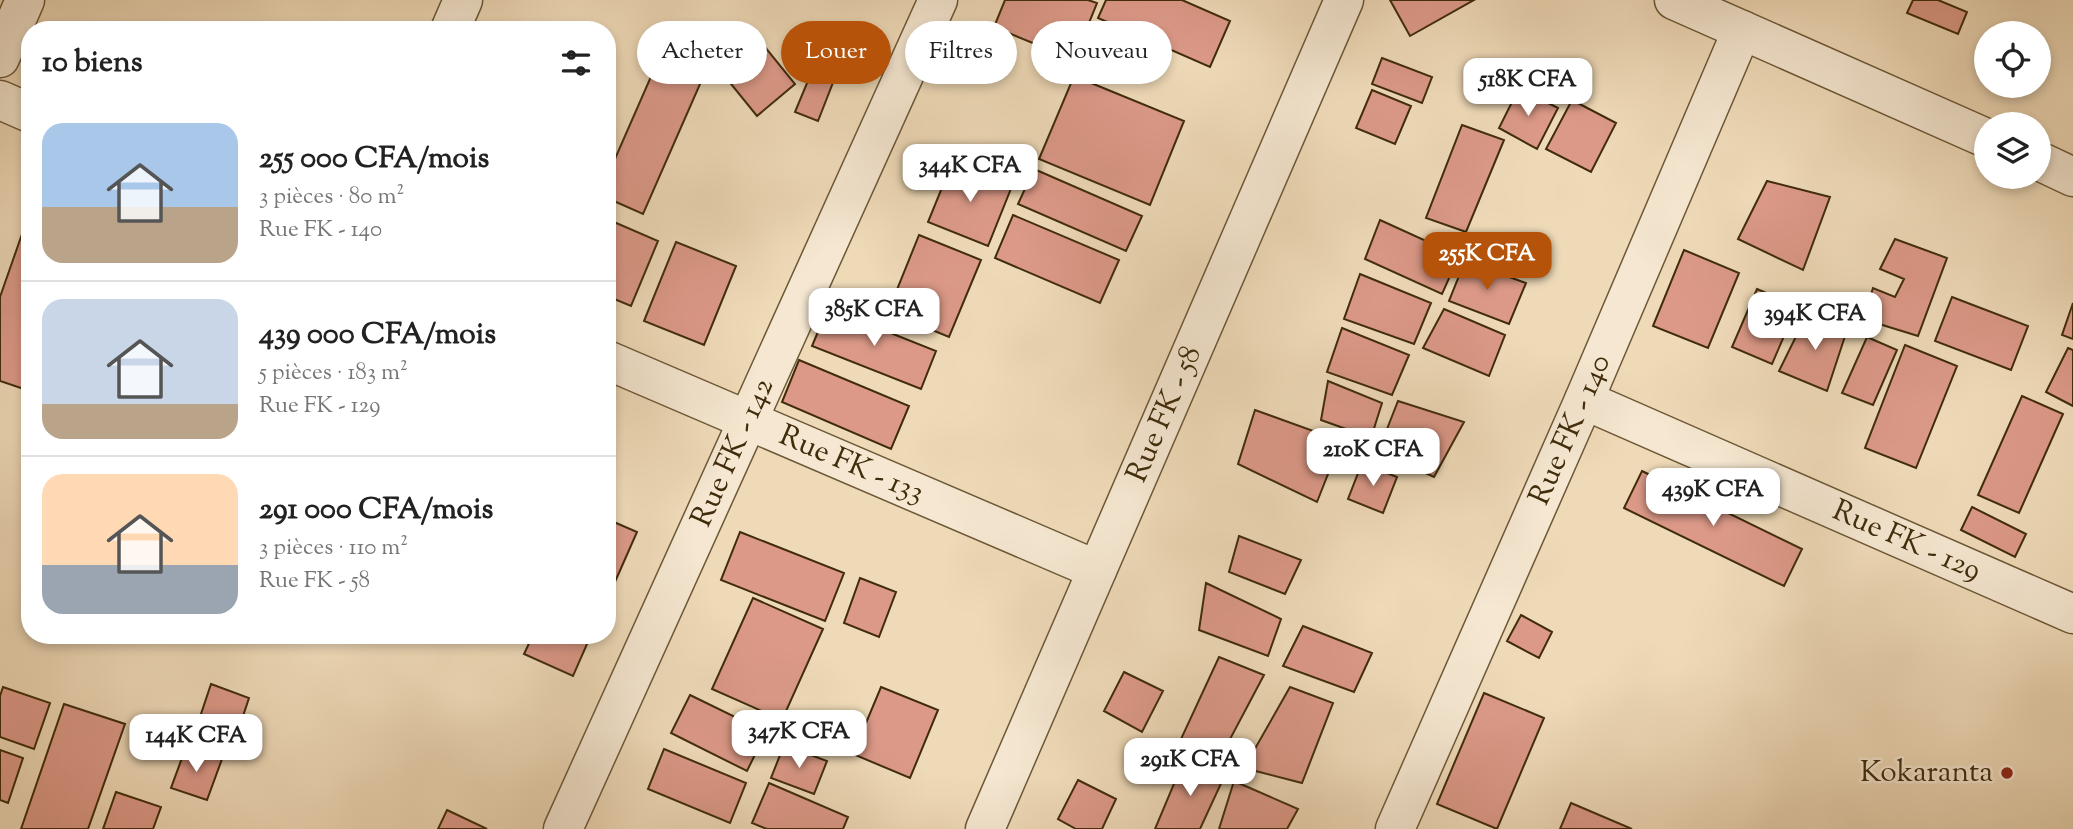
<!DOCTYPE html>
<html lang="fr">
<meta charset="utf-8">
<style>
:root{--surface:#fff;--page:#f6f6f6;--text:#222;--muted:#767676;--line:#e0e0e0;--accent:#b45309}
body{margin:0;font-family:"Sorts Mill Goudy",serif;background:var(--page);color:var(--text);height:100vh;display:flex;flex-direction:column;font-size:26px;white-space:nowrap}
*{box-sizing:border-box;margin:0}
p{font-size:23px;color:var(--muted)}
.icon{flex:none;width:38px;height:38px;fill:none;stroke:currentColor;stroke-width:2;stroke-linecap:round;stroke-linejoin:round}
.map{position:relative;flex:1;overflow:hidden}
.sheet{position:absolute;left:21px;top:21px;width:595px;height:623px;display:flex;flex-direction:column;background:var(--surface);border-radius:28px;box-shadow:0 4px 10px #0003}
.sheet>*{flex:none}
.hud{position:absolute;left:637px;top:21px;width:665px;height:63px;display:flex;gap:14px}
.buttons{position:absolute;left:1974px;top:21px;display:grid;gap:14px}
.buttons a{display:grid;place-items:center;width:77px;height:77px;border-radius:50%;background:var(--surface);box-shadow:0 4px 10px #0003;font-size:35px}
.price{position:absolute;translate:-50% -60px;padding:0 16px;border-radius:14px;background:#fff;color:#222;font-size:23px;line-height:46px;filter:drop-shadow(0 2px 4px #0008)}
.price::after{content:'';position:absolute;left:50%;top:42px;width:21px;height:16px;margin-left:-10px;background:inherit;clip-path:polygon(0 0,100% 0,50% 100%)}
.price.selected{background:var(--accent);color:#fff}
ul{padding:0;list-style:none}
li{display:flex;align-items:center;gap:21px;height:175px;padding:0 21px}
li+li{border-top:2px solid var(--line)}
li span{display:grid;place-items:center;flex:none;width:196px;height:140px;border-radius:21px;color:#555}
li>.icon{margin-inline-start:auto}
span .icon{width:84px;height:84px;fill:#fffc;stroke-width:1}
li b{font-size:30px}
h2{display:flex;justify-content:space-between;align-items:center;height:84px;padding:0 21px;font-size:30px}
.pill{padding:0 24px;border-radius:32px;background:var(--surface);box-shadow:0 4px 10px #0003;font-size:24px;line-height:63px}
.pill.selected{background:var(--accent);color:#fff}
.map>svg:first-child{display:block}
.building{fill:#dc9988;stroke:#402c0b;stroke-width:2}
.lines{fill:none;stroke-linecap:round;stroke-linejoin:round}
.minor-casing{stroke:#6c5836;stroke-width:41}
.minor{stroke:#f5e7d1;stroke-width:38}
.poi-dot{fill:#8f2418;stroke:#f5e7d1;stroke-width:2.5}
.labels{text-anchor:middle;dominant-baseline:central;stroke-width:5;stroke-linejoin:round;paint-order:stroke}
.street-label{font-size:30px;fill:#402c0b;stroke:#f5e7d1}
.poi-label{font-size:30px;fill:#402c0b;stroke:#f5e7d1;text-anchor:end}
</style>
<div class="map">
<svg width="2073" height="829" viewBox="0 0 2073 829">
<rect width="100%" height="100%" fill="#efdab8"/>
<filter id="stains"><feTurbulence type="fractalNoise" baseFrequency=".00286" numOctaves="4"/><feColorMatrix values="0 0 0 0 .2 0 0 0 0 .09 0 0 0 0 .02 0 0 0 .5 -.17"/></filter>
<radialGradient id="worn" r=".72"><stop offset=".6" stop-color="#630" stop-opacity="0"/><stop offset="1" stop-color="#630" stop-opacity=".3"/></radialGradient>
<!-- building -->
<path class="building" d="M1005,0H1088L1097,3L1074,60L994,27Z
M1106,0H1182L1230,21L1210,67L1098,18Z
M1390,0H1474L1410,36Z
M1913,0H1938L1967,12L1958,34L1907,13Z
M756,36L795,84L757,116L718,68Z
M660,56L704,75L643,214L607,198V177Z
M1382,58L1432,77L1422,103L1372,84Z
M812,71L834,80L818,121L795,112Z
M1074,76L1184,121L1150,205L1039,159Z
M1519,88L1558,108L1537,149L1499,128Z
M1372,90L1411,106L1395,144L1356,128Z
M1572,100L1616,123L1591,172L1546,149Z
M1462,125L1504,140L1466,232L1426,218Z
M952,163L1012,186L988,246L928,222Z
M1034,169L1142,216L1126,251L1018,204Z
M1767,181L1830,197L1803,270L1738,239Z
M1013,215L1119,260L1100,303L995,258Z
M28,217H30V391L0,381V297Z
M607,219L658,241L631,306L607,296Z
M1380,220L1459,256L1442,294L1365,259Z
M919,235L981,260L949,337L888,312Z
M1895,239L1947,258L1918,336L1863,319L1873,288L1895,297L1904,279L1880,269Z
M676,242L736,266L704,345L644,321Z
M1684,250L1739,273L1708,348L1653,326Z
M1465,261L1526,283L1509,324L1449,301Z
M1360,274L1431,303L1414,344L1344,319Z
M1757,289L1797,306L1772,364L1732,347Z
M1952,297L2028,326L2011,370L1935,341Z
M2073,303V339L2062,335Z
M828,308L936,351L921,389L812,346Z
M1444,309L1505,335L1489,376L1423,348Z
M1807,314L1847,330L1827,391L1779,371Z
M1342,328L1409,355L1392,395L1327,372Z
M1867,337L1897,350L1873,405L1842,393Z
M1905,345L1957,366L1916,468L1865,448Z
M2068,348L2073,350V406L2046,392Z
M799,360L909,406L891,449L782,402Z
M1328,381L1382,403L1371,438L1321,420Z
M2022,396L2063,414L2019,513L1978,495Z
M1398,401L1464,422L1434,477L1378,452Z
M1255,410L1341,441L1317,502L1238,464Z
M1362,463L1397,477L1383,513L1348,499Z
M1642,471L1802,549L1784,586L1624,508Z
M1972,507L2026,534L2015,557L1961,530Z
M607,519L637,532L607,600Z
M740,532L844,573L825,621L721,580Z
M1239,536L1301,560L1285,594L1229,572Z
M860,578L896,592L879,637L844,623Z
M1206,583L1281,619L1268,656L1199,630Z
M753,598L823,629L782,720L712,689Z
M1521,615L1552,632L1539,658L1507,641Z
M1303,626L1372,653L1354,692L1283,666Z
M533,635H591L573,676L524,654Z
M1219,657L1264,675L1219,760L1181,739Z
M1124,672L1163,691L1142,732L1104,711Z
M211,684L249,698L235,740L197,726Z
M3,687L50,703L34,749L0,737V696Z
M881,687L938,710L910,778L853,754Z
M1290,687L1333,703L1302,783L1244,768Z
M1484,693L1544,718L1497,829L1437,804Z
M690,695L766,732L747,771L671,733Z
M64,704L125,724L88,829H21Z
M784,745L827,761L814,794L771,778Z
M186,747L222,759L207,800L171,788Z
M664,749L746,783L730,823L648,789Z
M0,750L23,758L8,803L0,800Z
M1184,760L1224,777L1200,829H1155Z
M1078,780L1116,799L1102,829H1076L1058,819Z
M1234,781L1298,809L1287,829H1219Z
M769,783L848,817L843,829H767L752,823Z
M116,792L161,807L153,829H103Z
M1571,803L1632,829H1560Z
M447,810L487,829H438Z"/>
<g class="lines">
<!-- minor casing -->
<g class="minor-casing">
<g id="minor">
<path d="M1674,0L1986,138"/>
<path d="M450,30L463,0"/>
<path d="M0,58L25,0"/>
<path d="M0,100L30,113"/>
<path d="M2039,161L2073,177"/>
<path id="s1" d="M607,360L1097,570"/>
<path id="s2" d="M1584,400L2073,614"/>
<path id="s3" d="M563,829L938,0"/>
<path id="s4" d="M985,829L1344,0"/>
<path id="s5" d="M1395,829L1584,400L1742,30"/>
</g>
</g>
<!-- minor -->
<use href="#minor" class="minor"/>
</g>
<!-- markers -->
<circle class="poi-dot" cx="2007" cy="773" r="7"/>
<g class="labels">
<!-- street labels -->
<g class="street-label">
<text stroke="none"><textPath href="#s4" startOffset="452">Rue FK - 58</textPath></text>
<text stroke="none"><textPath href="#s5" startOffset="436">Rue FK - 140</textPath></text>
<text stroke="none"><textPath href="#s3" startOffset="413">Rue FK - 142</textPath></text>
<text stroke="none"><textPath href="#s1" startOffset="266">Rue FK - 133</textPath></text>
<text stroke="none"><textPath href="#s2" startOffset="352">Rue FK - 129</textPath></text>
</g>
<!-- poi labels -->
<g class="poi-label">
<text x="1993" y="773">Kokaranta</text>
</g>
</g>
<rect width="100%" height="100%" filter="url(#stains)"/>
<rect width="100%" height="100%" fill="url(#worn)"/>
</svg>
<div class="buttons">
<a><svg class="icon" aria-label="locate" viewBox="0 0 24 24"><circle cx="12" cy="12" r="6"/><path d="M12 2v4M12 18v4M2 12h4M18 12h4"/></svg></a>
<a><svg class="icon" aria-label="layers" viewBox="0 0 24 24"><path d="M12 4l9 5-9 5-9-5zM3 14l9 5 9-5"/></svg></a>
</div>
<b class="price" style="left:1528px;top:118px">518K CFA</b>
<b class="price" style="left:970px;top:204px">344K CFA</b>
<b class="price selected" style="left:1487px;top:292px">255K CFA</b>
<b class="price" style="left:874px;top:348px">385K CFA</b>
<b class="price" style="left:1815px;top:352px">394K CFA</b>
<b class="price" style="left:1373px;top:488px">210K CFA</b>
<b class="price" style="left:1713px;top:528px">439K CFA</b>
<b class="price" style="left:799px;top:770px">347K CFA</b>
<b class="price" style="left:196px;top:774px">144K CFA</b>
<b class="price" style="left:1190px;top:798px">291K CFA</b>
<div class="hud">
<a class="pill">Acheter</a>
<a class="pill selected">Louer</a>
<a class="pill">Filtres</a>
<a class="pill">Nouveau</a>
</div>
<section class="sheet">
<h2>10 biens<svg class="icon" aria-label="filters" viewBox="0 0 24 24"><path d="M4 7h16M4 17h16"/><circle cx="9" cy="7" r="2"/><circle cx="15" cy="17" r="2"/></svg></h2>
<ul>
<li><span style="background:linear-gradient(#a9c7e8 60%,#b9a48a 0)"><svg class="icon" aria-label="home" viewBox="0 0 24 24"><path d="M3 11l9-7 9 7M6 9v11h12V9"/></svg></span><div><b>255 000 CFA/mois</b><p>3 pièces · 80 m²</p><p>Rue FK - 140</p></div></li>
<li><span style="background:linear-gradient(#c9d6e8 75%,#b9a48a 0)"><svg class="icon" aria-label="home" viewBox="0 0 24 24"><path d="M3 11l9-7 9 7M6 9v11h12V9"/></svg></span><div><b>439 000 CFA/mois</b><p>5 pièces · 183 m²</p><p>Rue FK - 129</p></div></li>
<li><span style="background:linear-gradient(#ffd9b3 65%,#9aa5b1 0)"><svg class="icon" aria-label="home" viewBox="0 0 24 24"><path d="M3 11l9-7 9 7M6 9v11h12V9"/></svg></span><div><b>291 000 CFA/mois</b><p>3 pièces · 110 m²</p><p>Rue FK - 58</p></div></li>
</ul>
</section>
</div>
